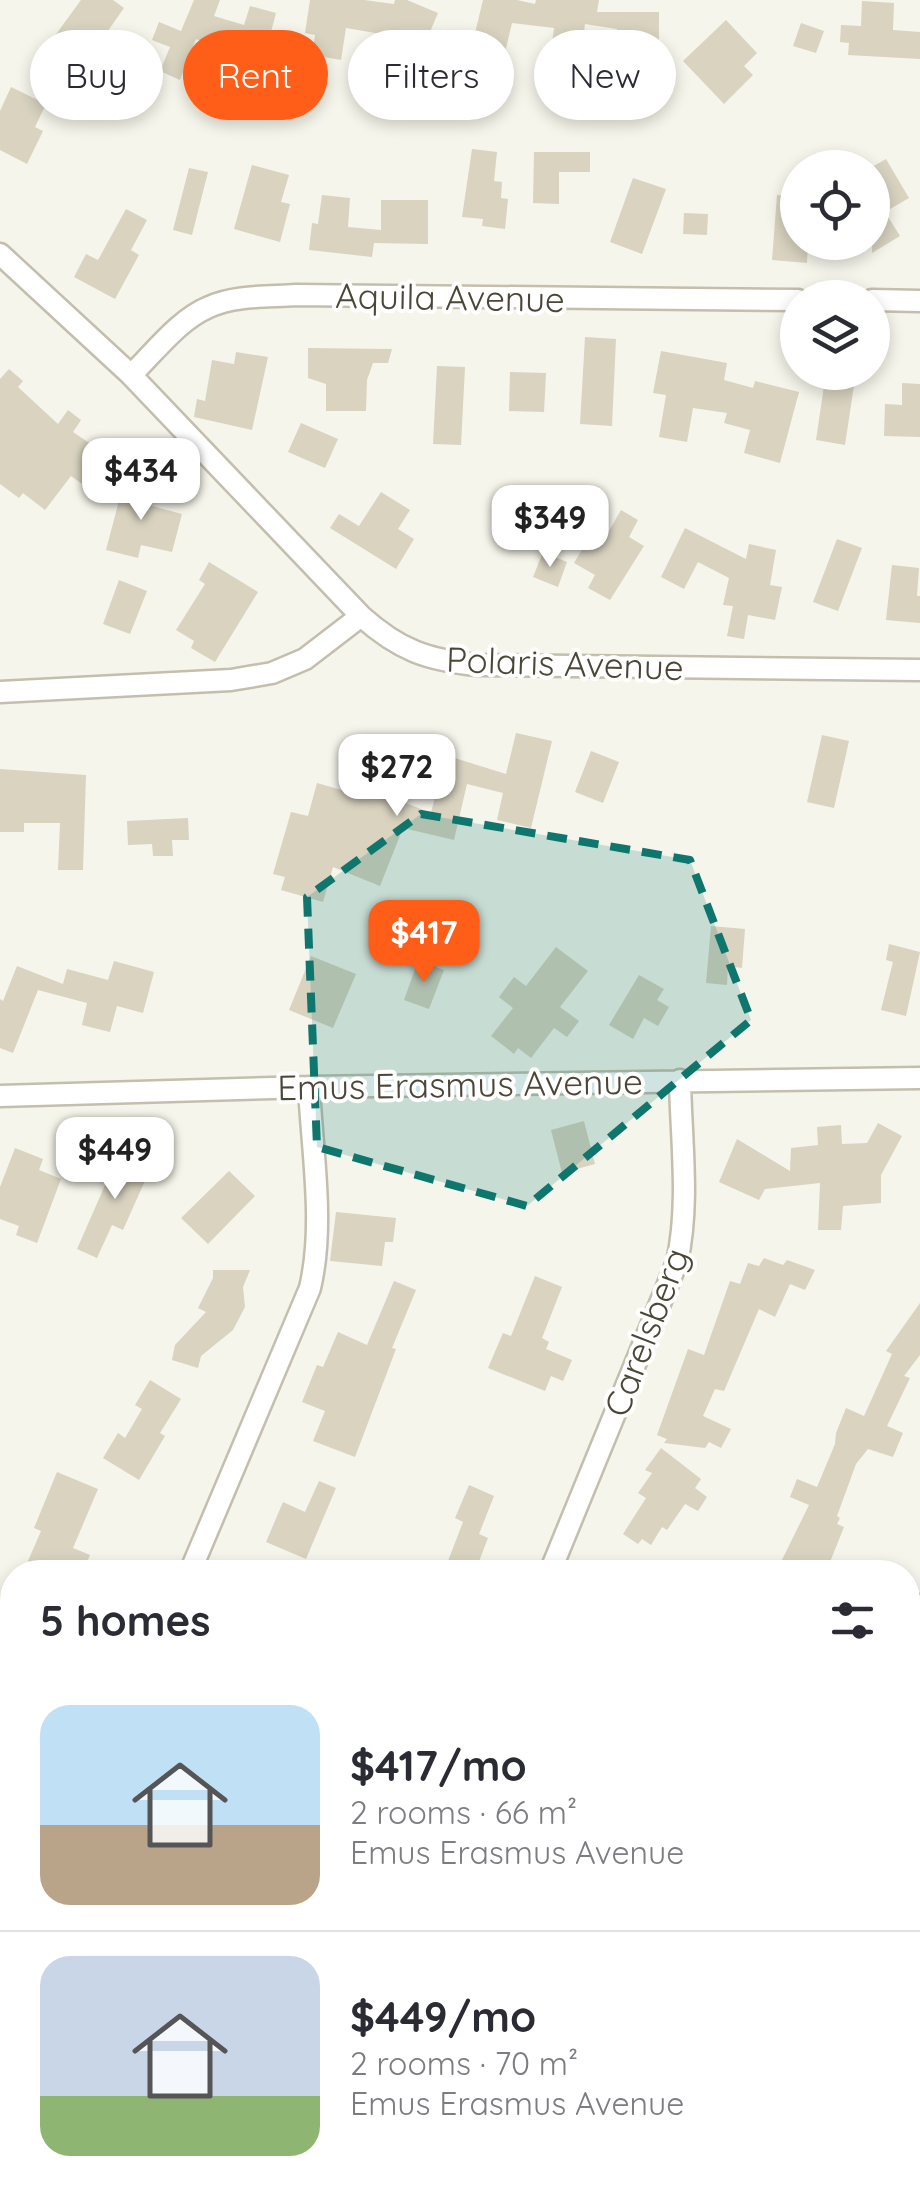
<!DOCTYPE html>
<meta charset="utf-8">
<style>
:root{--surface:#fff;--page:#f7f7f7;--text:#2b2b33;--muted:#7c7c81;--line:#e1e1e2;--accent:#ff5e19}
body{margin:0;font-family:Quicksand,sans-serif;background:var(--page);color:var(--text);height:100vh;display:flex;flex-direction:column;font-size:38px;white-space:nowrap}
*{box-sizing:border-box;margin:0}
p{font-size:32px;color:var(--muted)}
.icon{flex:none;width:55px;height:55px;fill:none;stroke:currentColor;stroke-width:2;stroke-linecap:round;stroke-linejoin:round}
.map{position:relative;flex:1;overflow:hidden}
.drawer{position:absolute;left:0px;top:1560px;width:920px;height:642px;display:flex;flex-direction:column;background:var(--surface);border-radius:40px 40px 0 0;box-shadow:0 5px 15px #0003}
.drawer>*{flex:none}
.banner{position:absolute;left:30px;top:30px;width:860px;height:90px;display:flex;gap:20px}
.tools{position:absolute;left:780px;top:150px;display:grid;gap:20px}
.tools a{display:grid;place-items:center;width:110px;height:110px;border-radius:50%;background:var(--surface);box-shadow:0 5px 15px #0003;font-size:50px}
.price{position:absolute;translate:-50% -85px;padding:0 22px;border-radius:20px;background:#fff;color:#222;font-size:32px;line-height:65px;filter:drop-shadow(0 2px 5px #0008)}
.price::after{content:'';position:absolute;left:50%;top:60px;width:30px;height:22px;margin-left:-15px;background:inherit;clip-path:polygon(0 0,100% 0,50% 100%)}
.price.on{background:var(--accent);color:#fff}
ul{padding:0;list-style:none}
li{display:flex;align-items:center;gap:30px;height:250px;padding:0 40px}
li+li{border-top:2px solid var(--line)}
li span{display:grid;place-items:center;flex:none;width:280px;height:200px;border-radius:30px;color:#555}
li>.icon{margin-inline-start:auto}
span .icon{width:120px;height:120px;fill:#fffc;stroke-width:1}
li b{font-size:42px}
h2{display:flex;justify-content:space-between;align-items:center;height:120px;padding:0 40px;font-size:42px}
.tag{padding:0 35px;border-radius:45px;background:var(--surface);box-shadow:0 5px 15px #0003;font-size:35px;line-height:90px}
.tag.on{background:var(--accent);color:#fff}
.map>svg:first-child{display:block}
.building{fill:#d9d3c0}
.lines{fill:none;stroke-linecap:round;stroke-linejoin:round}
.minor-casing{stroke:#c3bead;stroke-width:25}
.minor{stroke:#fff;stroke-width:20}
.marked{fill:#0f766e;fill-opacity:0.2;stroke:#0f766e;stroke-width:8;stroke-dasharray:20 12;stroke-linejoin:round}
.labels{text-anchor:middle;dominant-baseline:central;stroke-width:8;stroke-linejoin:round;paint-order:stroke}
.street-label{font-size:35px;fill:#4b4738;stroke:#fff}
</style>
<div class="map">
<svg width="920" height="2202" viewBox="0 0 920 2202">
<rect width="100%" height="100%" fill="#f6f5eb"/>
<!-- building -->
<path class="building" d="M81,0H113L124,8L79,72L59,57L66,47L54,37Z
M194,0H220L214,16L244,25L250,6L276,13L271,32L279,34L261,96L243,90L247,76L222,69L227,52L196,39L180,80L160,71L170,47L152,40L159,22L181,31Z
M310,0H364L394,4L395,0H407L438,13L409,81L380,68L385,57L374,53L381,34L346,28L341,60L312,55L315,35L305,33Z
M483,0H517L535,4L536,0H599L597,12H659V88L616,87L617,29L585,24L579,69L549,65L554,28L512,23L499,78L466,70Z
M862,1L894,3L893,30L920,32V59L848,55L849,43L840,42L841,25L861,26Z
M726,20L757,53L744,66L753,75L724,104L683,61Z
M801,23L824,31L816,53L793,46Z
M11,87L46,104L35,127L43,131L27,164L0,150V111Z
M472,149L497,152L494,181L502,182L501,198L508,199L505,229L482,226L483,219L462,217Z
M534,152H590V172H559V204L533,203Z
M886,159L909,198L885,212L900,236L872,253V167Z
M252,165L289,175L281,202L290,204L280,242L234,229Z
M189,168L208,172L192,235L173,230Z
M633,178L666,189L642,254L610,242Z
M322,195L350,198L348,227L381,230V200H428V244L374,243L372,257L309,250L312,223L318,224Z
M777,195L798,196V242H808L807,263L772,260Z
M126,209L147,220L131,250L139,255L115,299L74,277L86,254L98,260Z
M684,213L708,214L707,235L683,234Z
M585,337L616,339L612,426L580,424Z
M308,348L392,349L388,363H373L367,380L366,411H326V384L308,378Z
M661,351L727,363L724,380L753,388L755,381L799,392L780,463L744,453L750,430L724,423L727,413L693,408L687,442L659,437L666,395L653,393Z
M236,352L268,357L252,430L194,417L197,399L205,401L212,360L234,364Z
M437,366L465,367L461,445L433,444Z
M9,369L23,381L18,387L58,424L68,410L81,420L73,432L104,453L82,484L71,476L45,510L23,493L19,498L0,484V379Z
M510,372L546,373L544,412L509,411Z
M826,372H856L845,445L816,440Z
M902,383L920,384V437L884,436L885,404L902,405Z
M301,423L338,439L325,468L288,452Z
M125,478L147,484L143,498L153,500L152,506L182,514L172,552L141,545L138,558L106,550Z
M381,492L410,510L398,529L414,539L396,569L330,528L339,514L359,526Z
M621,510L638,520L629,537L644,546L610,600L588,588L595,575L574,563L590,536L602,543Z
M685,528L746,559L749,544L776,550L770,585L782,587L775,620L748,615L744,639L727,636L733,606L723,605L729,578L698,562L684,589L661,577Z
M837,539L862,548L838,611L813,602Z
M543,552L567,562L558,587L533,577Z
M209,562L258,592L215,662L191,648L194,641L176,630L205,584L199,580Z
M892,565L919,568L917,596H920V623L886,620Z
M119,580L147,591L130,634L103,624Z
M516,733L552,741L531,828L497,820L503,793L467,784L454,840L403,828L380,886L333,867L323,902L281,890L285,877L273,874L291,812L308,816L317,783L345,791L351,770L375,777L371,789L431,813L445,755L506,774Z
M822,735L849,741L834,808L807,802Z
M591,751L619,762L603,803L575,792Z
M0,769L86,775L83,870H58L60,823H24V832H0Z
M188,818L189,840H172L173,856H153L152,844L128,845L127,821Z
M711,926L745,929L742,968L728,966L727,985L706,983Z
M889,944L920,952L906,1016L881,1010L893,962L886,960Z
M556,947L588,971L560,1007L579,1021L567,1037L554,1028L531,1058L518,1048L514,1054L491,1036L513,1008L499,997L514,977L526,986Z
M311,956L356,974L333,1028L289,1010Z
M114,961L154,972L143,1013L117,1006L110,1032L82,1025L87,1003L38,990L13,1053L0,1048V999L3,1001L17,966L63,984L67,969L108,980Z
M418,961L444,970L429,1009L404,1000Z
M639,975L664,989L657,1000L669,1007L658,1026L644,1018L633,1039L609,1025Z
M584,1121L595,1164L562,1173L551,1130Z
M878,1123L902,1136L881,1175V1203L843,1206L841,1230H818L820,1183L765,1189L759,1200L719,1182L737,1139L790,1171L791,1148L818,1145L817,1127L841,1125L842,1144L867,1143Z
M15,1148L43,1159L39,1170L61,1179L37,1243L16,1235L19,1226L0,1219V1187Z
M120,1151L152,1165L123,1230L112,1225L97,1258L77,1249Z
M229,1171L255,1196L208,1244L181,1218Z
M336,1212L396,1218L393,1242H385L382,1266L330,1261Z
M764,1258L783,1265L787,1260L815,1270L805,1290L790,1284L775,1317L759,1309L724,1391L715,1389L703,1416L731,1429L721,1448L709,1442L705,1448L664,1443L667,1439L657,1435L688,1349L704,1355L730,1281L740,1284L748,1263L759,1266Z
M213,1270H250L243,1287L245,1307L233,1330L201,1356L198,1368L172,1360L175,1345L206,1312L198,1308L213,1278Z
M535,1276L562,1287L542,1338L549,1342L546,1349L572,1360L563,1381L551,1376L545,1391L488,1368L503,1333L511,1336Z
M394,1281L416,1290L392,1348L396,1349L355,1457L313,1441L325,1411L302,1402L317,1365L323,1367L338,1332L367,1345Z
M920,1303V1355L904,1376L910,1378L887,1426L903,1433L893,1457L868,1449L856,1464L837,1516L840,1518L837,1524L844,1527L826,1572H776L809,1505L790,1497L797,1479L817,1487L835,1444L836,1433L846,1408L864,1416L892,1354L886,1351Z
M150,1380L181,1399L160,1433L165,1436L139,1480L103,1458L118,1433L125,1438L142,1409L135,1405Z
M661,1448L701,1479L695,1488L707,1497L698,1511L685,1504L667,1530L662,1527L651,1545L642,1539L638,1544L623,1534L646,1498L638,1493L652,1473L645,1470Z
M57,1472L98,1489L73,1548L90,1555L83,1572H55L28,1561L41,1531L34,1528Z
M319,1481L336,1488L306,1559L266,1542L283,1502L305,1512Z
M469,1485L494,1496L479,1534L488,1538L475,1572L448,1561L463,1522L455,1518Z"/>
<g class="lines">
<!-- minor casing -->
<g class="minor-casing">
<path id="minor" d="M0,254L131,375L361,616C399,650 427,660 477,665L920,670
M872,300L920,301
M131,375C154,353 178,320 209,307C235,295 268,297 296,295L798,300
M0,692L231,680L272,673L305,659L361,616
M0,1096L309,1087L920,1078
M190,1572L310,1288C325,1224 312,1152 309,1087
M550,1572L677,1262C690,1203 681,1140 680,1080
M908,1621L920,1605
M908,2070L920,2061
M0,2103L12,2105
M368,2190L413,2202
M182,2202L187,2190
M793,2202L798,2190"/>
</g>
<!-- minor -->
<use href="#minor" class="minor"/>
</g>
<!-- marked area -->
<path class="marked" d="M421,814L690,860L751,1020L527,1206L317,1147L307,897Z"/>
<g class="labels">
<!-- street labels -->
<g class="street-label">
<text transform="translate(450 297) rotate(1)">Aquila Avenue</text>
<text transform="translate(565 663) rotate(2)">Polaris Avenue</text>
<text transform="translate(460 1084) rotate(-1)">Emus Erasmus Avenue</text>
<text transform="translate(646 1332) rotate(-69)">Carelsberg</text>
</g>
</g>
</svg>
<div class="tools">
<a><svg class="icon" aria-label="locate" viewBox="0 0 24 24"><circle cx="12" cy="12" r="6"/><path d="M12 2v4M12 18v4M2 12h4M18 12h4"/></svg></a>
<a><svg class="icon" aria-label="layers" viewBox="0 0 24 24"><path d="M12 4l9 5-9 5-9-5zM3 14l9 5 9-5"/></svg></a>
</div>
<b class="price" style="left:141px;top:523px">$434</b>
<b class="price" style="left:550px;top:570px">$349</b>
<b class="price" style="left:397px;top:819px">$272</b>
<b class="price on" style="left:424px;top:985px">$417</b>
<b class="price" style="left:115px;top:1202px">$449</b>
<div class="banner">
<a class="tag">Buy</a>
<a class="tag on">Rent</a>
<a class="tag">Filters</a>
<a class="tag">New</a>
</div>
<section class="drawer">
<h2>5 homes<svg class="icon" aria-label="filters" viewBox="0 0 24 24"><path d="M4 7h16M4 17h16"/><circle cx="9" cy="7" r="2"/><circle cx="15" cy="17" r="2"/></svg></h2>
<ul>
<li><span style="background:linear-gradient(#bfe0f5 60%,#b9a48a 0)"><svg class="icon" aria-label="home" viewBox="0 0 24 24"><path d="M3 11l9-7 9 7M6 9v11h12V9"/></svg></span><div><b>$417/mo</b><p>2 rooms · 66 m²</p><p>Emus Erasmus Avenue</p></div></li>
<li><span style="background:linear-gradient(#c9d6e8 70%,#8fb573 0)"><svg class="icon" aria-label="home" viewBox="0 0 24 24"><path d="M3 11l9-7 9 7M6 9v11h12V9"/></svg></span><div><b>$449/mo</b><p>2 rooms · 70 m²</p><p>Emus Erasmus Avenue</p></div></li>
</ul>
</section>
</div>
